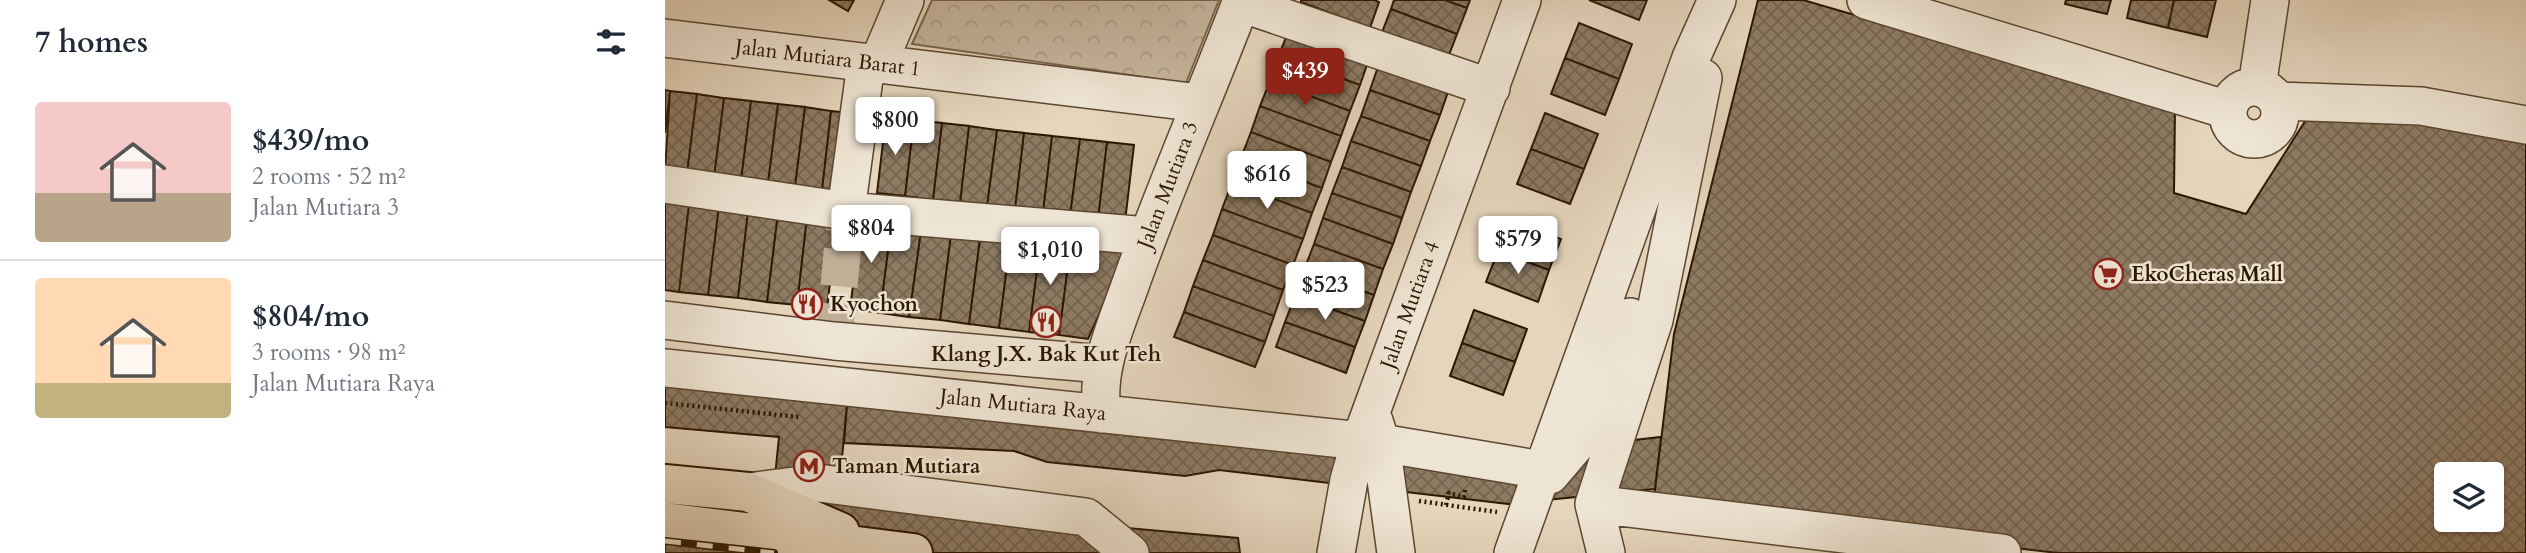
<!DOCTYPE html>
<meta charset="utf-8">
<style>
:root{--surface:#fff;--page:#f6f6f7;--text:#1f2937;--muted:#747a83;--line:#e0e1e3;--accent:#8f2418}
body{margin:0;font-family:Cardo,serif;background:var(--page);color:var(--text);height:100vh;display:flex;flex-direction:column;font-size:26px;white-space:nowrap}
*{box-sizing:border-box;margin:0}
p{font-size:23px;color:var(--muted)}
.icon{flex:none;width:38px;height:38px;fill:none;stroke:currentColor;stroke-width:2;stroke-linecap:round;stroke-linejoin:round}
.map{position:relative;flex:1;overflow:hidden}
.side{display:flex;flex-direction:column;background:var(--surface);width:665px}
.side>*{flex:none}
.buttons{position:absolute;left:1769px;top:462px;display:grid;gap:14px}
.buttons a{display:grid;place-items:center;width:70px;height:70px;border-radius:7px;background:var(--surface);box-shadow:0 2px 5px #0004;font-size:35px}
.price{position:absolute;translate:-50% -60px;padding:0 16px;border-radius:7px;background:#fff;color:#222;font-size:23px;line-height:46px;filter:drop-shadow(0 2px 4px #0008)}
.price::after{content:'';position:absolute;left:50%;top:42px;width:21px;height:16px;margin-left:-10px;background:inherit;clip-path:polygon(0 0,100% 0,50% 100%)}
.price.selected{background:var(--accent);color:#fff}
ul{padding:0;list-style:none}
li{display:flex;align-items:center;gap:21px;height:175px;padding:0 35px}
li+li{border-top:2px solid var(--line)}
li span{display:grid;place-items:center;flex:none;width:196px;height:140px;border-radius:7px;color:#555}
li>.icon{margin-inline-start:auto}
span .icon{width:84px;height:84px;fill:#fffc;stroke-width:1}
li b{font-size:30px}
h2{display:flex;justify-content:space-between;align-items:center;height:84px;padding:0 35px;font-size:30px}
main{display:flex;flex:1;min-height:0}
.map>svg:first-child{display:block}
.forest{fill:url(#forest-crowns);stroke:#7a664e;stroke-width:2}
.building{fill:url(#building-cross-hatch);stroke:#2d1701;stroke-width:2;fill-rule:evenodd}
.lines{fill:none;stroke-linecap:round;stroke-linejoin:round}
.minor-tunnel{stroke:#c0af97;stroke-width:37;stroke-dasharray:37 18;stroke-linecap:butt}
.minor-casing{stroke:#5b4630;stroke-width:40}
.highway-casing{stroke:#2d1701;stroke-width:42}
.path{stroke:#2d1701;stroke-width:4.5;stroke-dasharray:2 3.5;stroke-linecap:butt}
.minor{stroke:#eee4d3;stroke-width:37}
.highway{stroke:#e5d5bc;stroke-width:38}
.rail-casing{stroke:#2d1701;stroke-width:8}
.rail{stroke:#eee4d3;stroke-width:5;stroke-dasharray:16;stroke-linecap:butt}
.labels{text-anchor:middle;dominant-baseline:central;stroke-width:5;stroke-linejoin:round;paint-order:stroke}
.street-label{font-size:21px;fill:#2d1701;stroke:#eee4d3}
.poi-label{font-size:21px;font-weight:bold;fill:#2d1701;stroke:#eee4d3;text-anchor:start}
</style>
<main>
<section class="side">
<h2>7 homes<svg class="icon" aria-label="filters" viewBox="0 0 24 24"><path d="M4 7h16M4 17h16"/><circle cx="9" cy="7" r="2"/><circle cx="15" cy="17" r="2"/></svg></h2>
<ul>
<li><span style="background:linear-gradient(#f6c9c9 65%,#b9a48a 0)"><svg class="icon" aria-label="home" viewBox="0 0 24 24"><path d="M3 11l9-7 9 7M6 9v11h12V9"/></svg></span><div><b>$439/mo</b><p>2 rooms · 52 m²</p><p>Jalan Mutiara 3</p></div></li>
<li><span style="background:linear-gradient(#ffd9b3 75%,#c2b280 0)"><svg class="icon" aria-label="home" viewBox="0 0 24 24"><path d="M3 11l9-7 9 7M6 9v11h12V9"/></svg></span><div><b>$804/mo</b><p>3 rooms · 98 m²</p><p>Jalan Mutiara Raya</p></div></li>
</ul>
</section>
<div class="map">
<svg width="1861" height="553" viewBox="0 0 1861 553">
<defs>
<pattern id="forest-crowns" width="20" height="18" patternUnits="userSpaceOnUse" patternTransform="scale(1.75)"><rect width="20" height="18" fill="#c6b59c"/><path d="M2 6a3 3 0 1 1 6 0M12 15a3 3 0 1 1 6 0" fill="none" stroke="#aa9b85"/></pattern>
<pattern id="building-cross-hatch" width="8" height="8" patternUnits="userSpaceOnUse" patternTransform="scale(1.75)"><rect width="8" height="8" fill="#8d7a62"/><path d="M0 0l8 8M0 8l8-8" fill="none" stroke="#74634e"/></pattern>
</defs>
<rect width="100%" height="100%" fill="#e5d5bc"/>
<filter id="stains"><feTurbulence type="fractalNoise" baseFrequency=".00286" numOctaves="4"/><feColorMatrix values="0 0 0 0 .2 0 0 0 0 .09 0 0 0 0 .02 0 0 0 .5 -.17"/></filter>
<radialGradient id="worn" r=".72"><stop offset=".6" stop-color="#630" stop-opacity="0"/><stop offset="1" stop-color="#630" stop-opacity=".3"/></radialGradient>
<!-- forest -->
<path class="forest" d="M267,0H554L521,83L247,44Z"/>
<!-- building -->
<path class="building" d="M164,0H189L183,11Z
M636,0H709L714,2L705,28L636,2Z
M729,0H780L802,8L792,34L726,9Z
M780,0H805L802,8Z
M924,0H982L974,20Z
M1093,0H1138L1510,108L1509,193L1581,214L1651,104L1861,135V553H1393L988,506L1009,334ZM1782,474H1827V520H1782Z
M1401,0H1446L1442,14L1400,4Z
M1466,0H1509L1503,28L1462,18Z
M1509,0H1551L1542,37L1503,28Z
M726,9L792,34L782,60L716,35Z
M914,23L967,44L954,79L900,58Z
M624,30L704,59L695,85L614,55Z
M614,55L695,85L685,111L605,81Z
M900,58L954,79L940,115L886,94Z
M714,64L784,89L775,115L705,90Z
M605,81L685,111L676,136L595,106Z
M0,90L5,91L0,133Z
M705,90L775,115L765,141L696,116Z
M5,91L32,94L22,173L0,171Z
M32,94L59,98L49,177L22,173Z
M59,98L86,101L76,180L49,177Z
M86,101L113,104L103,183L76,180Z
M113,104L140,107L130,186L103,183Z
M595,106L676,136L666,162L586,132Z
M140,107L166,111L157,190L130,186Z
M166,111L193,114L184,193L157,190Z
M880,113L933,134L919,169L866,149Z
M696,116L765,141L756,166L686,141Z
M221,117L249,120L240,196L212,193Z
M249,120L277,123L268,200L240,196Z
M277,123L304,126L295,203L268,200Z
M304,126L332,130L322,206L295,203Z
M332,130L359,133L350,209L322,206Z
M586,132L666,162L657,188L576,158Z
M359,133L387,136L378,212L350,209Z
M387,136L415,139L405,216L378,212Z
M415,139L442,142L433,219L405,216Z
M686,141L756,166L746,192L677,167Z
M442,142L469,145L460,222L433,219Z
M866,149L919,169L905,204L852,184Z
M576,158L657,188L647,213L567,183Z
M677,167L746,192L737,218L667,193Z
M567,183L647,213L638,239L557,209Z
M0,192L25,195L14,292L0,290Z
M667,193L737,218L728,244L658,218Z
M25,195L55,198L43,295L14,292Z
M55,198L84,202L73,298L43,295Z
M84,202L114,205L102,302L73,298Z
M114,205L143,208L132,305L102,302Z
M143,208L173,212L162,309L132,305Z
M557,209L638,239L628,265L548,235Z
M197,216L227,220L215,313L185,309Z
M658,218L728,244L718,269L649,244Z
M844,219L896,239L884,270L833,251Z
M227,220L257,224L244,317L215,313Z
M257,224L287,227L275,320L244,317Z
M287,227L316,231L304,324L275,320Z
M316,231L346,235L334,328L304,324Z
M346,235L376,239L364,332L334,328Z
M548,235L628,265L618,290L538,260Z
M376,239L406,242L394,335L364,332Z
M406,242L464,248L423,339L394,335Z
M649,244L718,269L709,295L639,270Z
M833,251L884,270L873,302L821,282Z
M538,260L618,290L609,316L528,286Z
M639,270L709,295L700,321L630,296Z
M528,286L609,316L600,342L519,312Z
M630,296L700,321L690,347L620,322Z
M809,310L862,329L850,362L797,343Z
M519,312L600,342L590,367L509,337Z
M620,322L690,347L681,373L611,347Z
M797,343L850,362L838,395L785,376Z
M0,377L183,393L173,502L573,538L575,553H0V518L16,488L108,496L114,437L0,427Z
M183,393L846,454L996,437L990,489L843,504L554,470L520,476L382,462L349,451L179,443Z"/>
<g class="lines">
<!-- minor-tunnel -->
<path class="minor-tunnel" d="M169,341L181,211"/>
<!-- minor casing -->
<g class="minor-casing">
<path id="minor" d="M1201,0L1563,110
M576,3L826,88
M0,38L535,103
M213,64L240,0
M1592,87L1605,0
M1563 113a26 26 0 1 1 52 0a26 26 0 1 1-52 0Z
M1612,101L1756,106L1861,125
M0,184L181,211L483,236
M181,211L201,64
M0,320L169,341L438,364
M0,368L716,443L877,470
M437,414C430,367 452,324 467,280C501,185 541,94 577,0
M709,421L716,443L731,553
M885,475L919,435L965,317
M83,492L153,483L421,517L465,553
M929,504L1337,553
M671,553L684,480L695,442L857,0
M848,553L1026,58L1052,0
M941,553L929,504L989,320L1038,78"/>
</g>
<!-- highway casing -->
<g class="highway-casing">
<path id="highway" d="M0,484L83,492L175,532
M0,522L248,553"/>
</g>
<!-- path -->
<path class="path" d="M0,403L134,417
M754,501L832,512
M781,505L784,493L799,497L800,490"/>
<!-- minor -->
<use href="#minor" class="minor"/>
<!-- highway -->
<use href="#highway" class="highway"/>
<!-- rail casing -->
<g class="rail-casing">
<path id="rail" d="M0,541L109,553"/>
</g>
<!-- rail -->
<use href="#rail" class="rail"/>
</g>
<!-- icons -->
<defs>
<g id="supermarket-ring" transform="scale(1.575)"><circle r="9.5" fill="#eee4d3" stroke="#8f2418" stroke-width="1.5"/><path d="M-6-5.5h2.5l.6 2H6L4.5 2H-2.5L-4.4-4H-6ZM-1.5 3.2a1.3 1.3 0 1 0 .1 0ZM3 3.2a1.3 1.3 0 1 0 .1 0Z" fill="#8f2418"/></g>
<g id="restaurant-ring" transform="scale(1.575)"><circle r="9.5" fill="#eee4d3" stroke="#8f2418" stroke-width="1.5"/><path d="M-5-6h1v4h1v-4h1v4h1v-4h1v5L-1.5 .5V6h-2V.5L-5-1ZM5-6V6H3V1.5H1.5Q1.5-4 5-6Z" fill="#8f2418"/></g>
<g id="metro-ring" transform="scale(1.575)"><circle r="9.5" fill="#eee4d3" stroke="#8f2418" stroke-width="1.5"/><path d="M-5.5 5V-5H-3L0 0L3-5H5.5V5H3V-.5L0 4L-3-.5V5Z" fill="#8f2418"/></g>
</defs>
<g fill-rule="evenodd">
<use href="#supermarket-ring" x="1443" y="274"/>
<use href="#restaurant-ring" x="142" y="304"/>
<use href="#restaurant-ring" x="381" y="322"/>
<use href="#metro-ring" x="144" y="466"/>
</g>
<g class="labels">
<!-- street labels -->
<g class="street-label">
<text transform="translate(163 58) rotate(7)">Jalan Mutiara Barat 1</text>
<text transform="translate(503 185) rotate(-69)">Jalan Mutiara 3</text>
<text transform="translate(745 305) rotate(-70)">Jalan Mutiara 4</text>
<text transform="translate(358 405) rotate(6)">Jalan Mutiara Raya</text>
</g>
<!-- poi labels -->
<g class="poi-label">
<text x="1466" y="274">EkoCheras Mall</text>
<text x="165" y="304">Kyochon</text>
<text x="381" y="354" text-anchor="middle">Klang J.X. Bak Kut Teh</text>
<text x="167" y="466">Taman Mutiara</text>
</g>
</g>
<rect width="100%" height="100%" filter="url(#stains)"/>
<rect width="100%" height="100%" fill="url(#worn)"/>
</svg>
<div class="buttons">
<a><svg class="icon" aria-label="layers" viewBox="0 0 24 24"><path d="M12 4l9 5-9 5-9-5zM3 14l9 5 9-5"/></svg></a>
</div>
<b class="price selected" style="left:640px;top:108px">$439</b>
<b class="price" style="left:230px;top:157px">$800</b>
<b class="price" style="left:602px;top:211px">$616</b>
<b class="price" style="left:206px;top:265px">$804</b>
<b class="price" style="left:853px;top:276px">$579</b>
<b class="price" style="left:385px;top:287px">$1,010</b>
<b class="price" style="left:660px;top:322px">$523</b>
</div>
</main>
